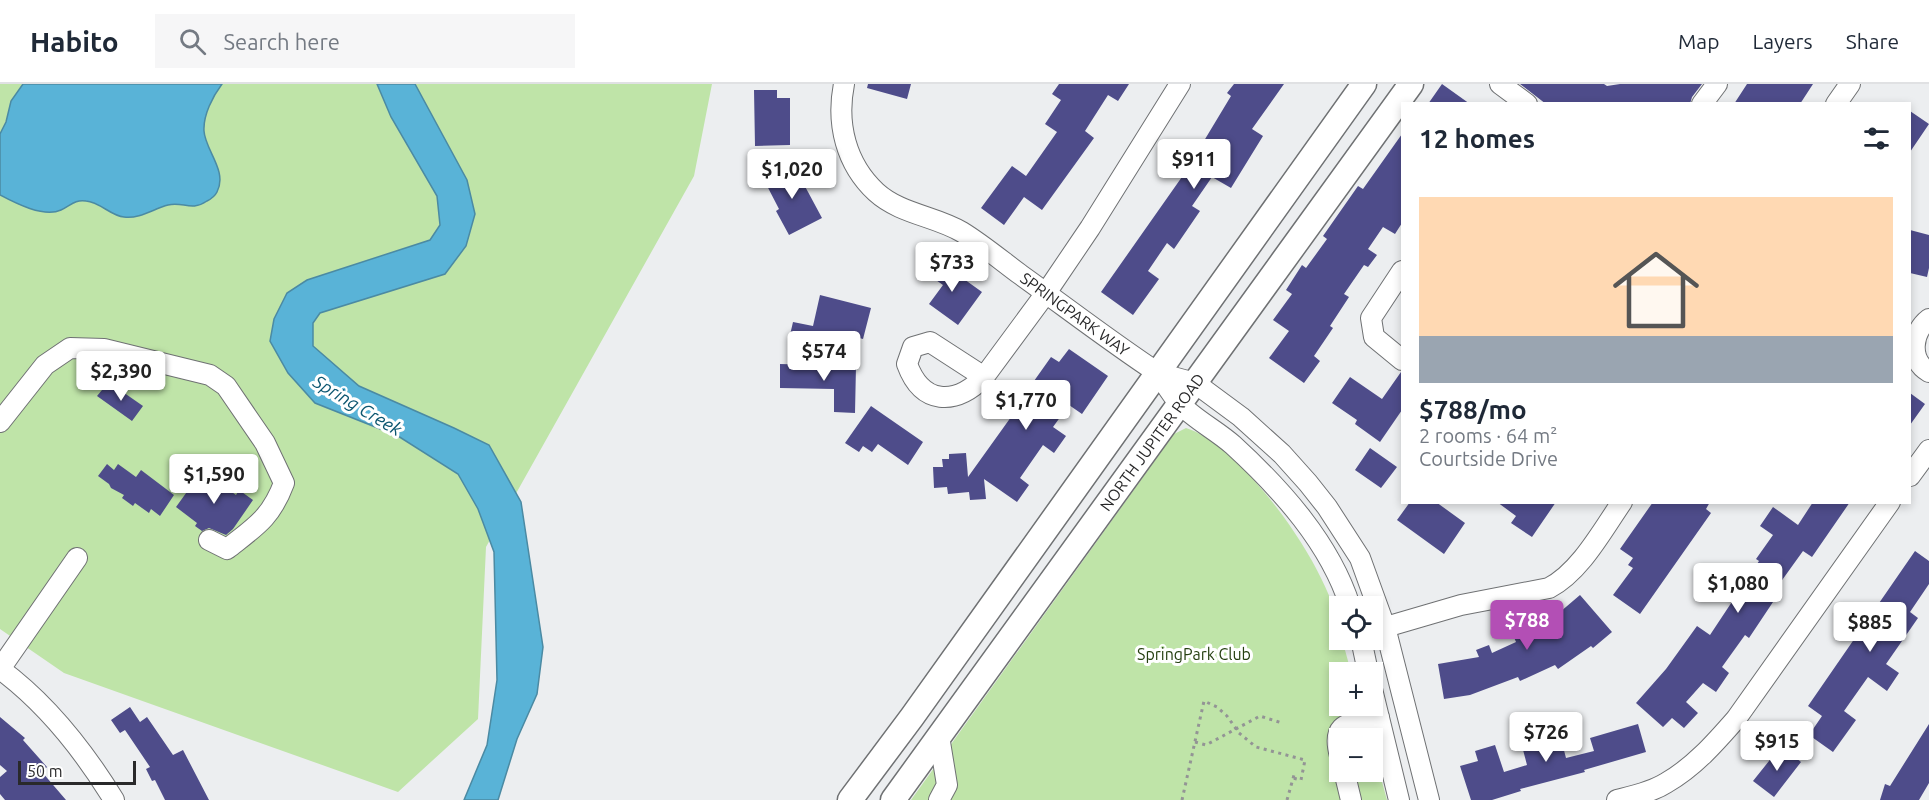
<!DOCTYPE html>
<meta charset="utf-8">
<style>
:root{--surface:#fff;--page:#f6f6f7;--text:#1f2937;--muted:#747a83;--line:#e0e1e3;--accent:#b34fb5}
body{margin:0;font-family:Ubuntu,sans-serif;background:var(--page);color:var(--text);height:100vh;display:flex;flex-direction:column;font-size:22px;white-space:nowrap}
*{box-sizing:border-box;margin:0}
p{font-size:20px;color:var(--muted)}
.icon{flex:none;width:33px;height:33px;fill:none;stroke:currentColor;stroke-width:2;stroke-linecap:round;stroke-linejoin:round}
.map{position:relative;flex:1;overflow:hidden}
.drawer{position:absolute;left:1401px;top:18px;width:510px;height:402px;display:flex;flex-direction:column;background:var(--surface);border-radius:0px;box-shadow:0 3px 9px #0003}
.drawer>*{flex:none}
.fabs{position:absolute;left:1329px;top:512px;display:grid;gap:12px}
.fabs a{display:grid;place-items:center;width:54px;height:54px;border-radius:0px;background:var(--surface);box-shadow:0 3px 9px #0003;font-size:30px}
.scale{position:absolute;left:18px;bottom:15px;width:118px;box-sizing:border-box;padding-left:6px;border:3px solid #29292a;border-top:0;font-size:16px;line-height:21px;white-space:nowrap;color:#29292a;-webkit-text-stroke:4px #fff;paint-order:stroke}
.price{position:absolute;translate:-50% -51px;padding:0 14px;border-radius:6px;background:#fff;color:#222;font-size:20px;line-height:39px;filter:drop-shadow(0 2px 3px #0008)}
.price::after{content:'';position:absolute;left:50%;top:36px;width:18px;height:14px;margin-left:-9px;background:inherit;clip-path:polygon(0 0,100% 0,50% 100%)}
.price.current{background:var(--accent);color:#fff}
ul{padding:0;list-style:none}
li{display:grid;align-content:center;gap:12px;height:318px;padding:0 18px}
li+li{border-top:2px solid var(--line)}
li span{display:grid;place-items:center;height:186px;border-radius:0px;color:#555}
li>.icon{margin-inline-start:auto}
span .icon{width:108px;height:108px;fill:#fffc;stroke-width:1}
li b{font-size:26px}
h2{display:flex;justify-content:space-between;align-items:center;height:72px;padding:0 18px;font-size:26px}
header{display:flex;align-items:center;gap:36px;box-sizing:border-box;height:84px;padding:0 30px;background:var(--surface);border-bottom:2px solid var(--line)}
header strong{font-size:28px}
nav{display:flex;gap:33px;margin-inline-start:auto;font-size:21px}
.search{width:420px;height:54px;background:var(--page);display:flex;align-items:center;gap:15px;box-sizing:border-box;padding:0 21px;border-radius:0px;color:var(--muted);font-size:22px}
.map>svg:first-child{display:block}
.green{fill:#bfe4a8}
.water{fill:#59b3d7;stroke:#4b8aa3;stroke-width:1.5}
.building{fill:#4e4c8a}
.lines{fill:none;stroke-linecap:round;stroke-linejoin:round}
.minor-casing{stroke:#6f7173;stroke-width:22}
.major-casing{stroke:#6f7173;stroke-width:27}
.path{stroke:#939495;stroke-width:3;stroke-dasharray:3 4.5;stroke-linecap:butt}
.minor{stroke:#fff;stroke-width:20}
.major{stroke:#fff;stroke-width:24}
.labels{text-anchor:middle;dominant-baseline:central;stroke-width:6;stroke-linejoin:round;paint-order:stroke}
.street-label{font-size:16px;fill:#29292a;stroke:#fff}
.park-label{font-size:16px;fill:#253f10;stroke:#fff}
.water-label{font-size:18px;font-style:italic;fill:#0d5771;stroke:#fff}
</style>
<header>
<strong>Habito</strong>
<div class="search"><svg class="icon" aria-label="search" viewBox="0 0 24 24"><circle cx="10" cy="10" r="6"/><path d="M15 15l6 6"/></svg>Search here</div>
<nav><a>Map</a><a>Layers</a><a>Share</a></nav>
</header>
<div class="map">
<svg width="1929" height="716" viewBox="0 0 1929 716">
<rect width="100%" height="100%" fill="#eceef0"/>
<!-- green -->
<path class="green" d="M0,0H712L694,92L486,463L478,635L398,708L64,589L0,545Z
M1186,344C1243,361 1339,495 1340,555H1342L1351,588H1340V621H1360L1369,654H1340V687H1372L1373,665L1387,716H911L1174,350Z"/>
<!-- water -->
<path class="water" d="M23,0H222C213,12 203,31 204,47C205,66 228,87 217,108C215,112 211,115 207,117C191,128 183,117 168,121C153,125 140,135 124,133C111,132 100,118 86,117C75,115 70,122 61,126C44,134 15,119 0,111V50L6,38L11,17Z
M377,0H415L467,96L475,130L466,162L445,190L320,229L313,239V262L359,302L454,344L489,361L521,418L543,563L537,610L517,655L498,716H464L487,661L497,596L494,468L478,425L458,390L398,352L315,319L288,289L270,257L274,235L287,209L307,196L430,156L440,141L437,112L391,33Z"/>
<!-- building -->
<path class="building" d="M868,0H911L907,15L867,4Z
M1059,0H1129L1118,17L1108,11L1085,47L1094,54L1042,126L1024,113L1004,141L981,124L1012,82L1026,92L1057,48L1045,40L1061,16L1052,10Z
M1234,0H1284L1252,45L1263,52L1231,104L1212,93L1192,122L1200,127L1174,165L1167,159L1148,187L1159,195L1133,231L1101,208L1184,90L1231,12L1227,9Z
M1442,0L1470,20H1428Z
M1520,0H1604L1607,2L1620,0H1702L1692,13L1690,20H1546Z
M1747,0H1813L1800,20H1734Z
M754,6H777V14H790V61L755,62Z
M1910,27L1929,40L1910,68Z
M1402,50V139L1395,150L1383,143L1368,165L1377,171L1368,183L1364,181L1344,210L1349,213L1330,242L1333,244L1314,272L1320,277L1304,299L1269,274L1289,247L1273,236L1292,210L1286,206L1302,181L1306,184L1327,155L1323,152L1358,102L1363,105Z
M793,80L822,134L789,151L776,127L779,125L764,96Z
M1910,146L1929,151V184L1927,193L1910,189Z
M936,175L982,208L958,241L929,220L943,201L926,189Z
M820,211L871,224L863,255L852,252L849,265L790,251L793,238L813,242Z
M1069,265L1108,292L1082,330L1069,321L1053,343L1066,352L1054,369L1043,361L1020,394L1029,401L1017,418L984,395L986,415L970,416L969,408L948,410L947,403L934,404L933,383H943L942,375H949V370L966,369L968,393L1036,298L1034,297L1051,273L1059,278Z
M780,280L856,282L855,329L834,328V305L780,304Z
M1401,288L1402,326L1380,358L1355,340L1357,336L1332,319L1350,293L1382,315Z
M107,300L118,308L120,306L143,322L132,337L97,312Z
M1910,309L1925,320L1910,341Z
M871,322L923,358L908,381L878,360L872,368L863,362L859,368L845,359Z
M1370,364L1397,383L1381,404L1355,386Z
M107,380L114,386L118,380L136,393L141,386L174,411L160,432L151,425L149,429L135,419L133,422L122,414L124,411L111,404L109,400L98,392Z
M202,387L236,411L239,406L253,416L233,445L226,451L209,444L202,447L195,442L197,439L176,423Z
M1410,418H1436L1465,439L1444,470L1397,436Z
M1497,418H1556L1532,453L1511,439L1516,432Z
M1653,418H1710L1706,425L1711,429L1640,530L1613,511L1633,484L1628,481L1633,474L1620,465Z
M1813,418H1850L1812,473L1803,467L1775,506L1779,509L1749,554L1745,551L1722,583L1729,589L1716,608L1703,599L1686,618L1698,629L1684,644L1672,634L1663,643L1636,619L1666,585L1697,542L1710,551L1759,477L1756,475L1773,451L1760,442L1773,423L1798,441Z
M1915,467L1929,477V500L1910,528L1918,534L1886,580L1899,589L1887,607L1868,593L1844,627L1856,636L1833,668L1809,651L1822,632L1808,622Z
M1580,511L1612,548L1593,564L1591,562L1558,585L1555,581L1520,597L1518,593L1470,611L1444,615L1438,580L1479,573L1476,566L1489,561L1492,569L1516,558L1510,544L1522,538L1526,545L1549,528L1553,534Z
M130,623L140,638L147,633L173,671L183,666L209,716H165L155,696L152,697L146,685L150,683L125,646L120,649L111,636Z
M0,633L25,654L23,656L47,683L42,688L66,716H5L0,710V693L7,687L0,681Z
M1638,640L1646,668L1584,686L1585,688L1520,705L1521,707L1492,716H1471L1460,682L1478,677L1475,667L1495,661L1504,688L1527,681L1522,662L1560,651L1566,674L1594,667L1590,654Z
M1929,640V699L1919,716H1880L1885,700L1890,702Z
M1781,662L1801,678L1774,713L1753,697Z"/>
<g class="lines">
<!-- minor casing -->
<g class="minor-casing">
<path id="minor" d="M844,0C836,40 846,80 876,108C900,130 935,132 962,148C983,161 1002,177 1021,191C1067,224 1111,258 1158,289L1195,299L1241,333L1282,370L1308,399L1327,423L1360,474L1385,543L1429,716
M1500,0L1527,20
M1702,20L1717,0
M1836,20L1850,0
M1402,187L1371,234L1374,253L1402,276
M1929,235C1912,248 1908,276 1929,288
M930,258L984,293C955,322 922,321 907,280L913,263Z
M1158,289C1165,299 1171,310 1179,319C1194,335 1216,346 1233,361C1281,405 1330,459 1350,522
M984,293L1046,209L1090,144L1180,0
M0,338L45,281L70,264L104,265L210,291L226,302L265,359L284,399C271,434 255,443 227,465L209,456
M1910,392L1929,366
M1372,547L1461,521L1549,504C1580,488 1602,447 1622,418
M1361,555L1368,588
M0,585C46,619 84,667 114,716
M0,585L77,474
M1372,605L1399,716
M939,652L947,701L939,716
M1340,672C1330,636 1351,640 1379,633
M1344,687L1351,716
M1617,716C1633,712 1652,708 1666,699C1694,683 1715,659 1736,635L1890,418"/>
</g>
<!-- major casing -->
<g class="major-casing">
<path id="major" d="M850,716L912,633L1364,0
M893,716L1411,0"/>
</g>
<!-- path -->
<path class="path" d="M1195,658L1206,661L1260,632L1282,639
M1182,716L1204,617L1217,623L1227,632L1239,649L1256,663L1305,676L1301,696L1293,694
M1287,716L1294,691"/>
<!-- minor -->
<use href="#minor" class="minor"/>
<!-- major -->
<use href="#major" class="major"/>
</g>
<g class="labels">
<!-- street labels -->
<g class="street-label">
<text transform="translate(1075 230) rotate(36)">SPRINGPARK WAY</text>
<text transform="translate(1152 358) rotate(-54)">NORTH JUPITER ROAD</text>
</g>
<!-- park labels -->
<g class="park-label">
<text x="1194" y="570">SpringPark Club</text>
</g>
<!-- water labels -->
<g class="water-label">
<text transform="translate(358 321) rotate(31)">Spring Creek</text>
</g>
</g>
</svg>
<div class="fabs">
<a><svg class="icon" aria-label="locate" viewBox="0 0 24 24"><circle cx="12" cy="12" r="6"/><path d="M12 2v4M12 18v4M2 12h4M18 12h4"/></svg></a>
<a>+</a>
<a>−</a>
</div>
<div class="scale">50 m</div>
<b class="price" style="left:1194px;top:106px">$911</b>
<b class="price" style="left:792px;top:116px">$1,020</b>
<b class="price" style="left:952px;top:209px">$733</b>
<b class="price" style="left:824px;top:298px">$574</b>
<b class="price" style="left:121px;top:318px">$2,390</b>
<b class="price" style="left:1026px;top:347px">$1,770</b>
<b class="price" style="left:214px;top:421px">$1,590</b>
<b class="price" style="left:1738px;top:530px">$1,080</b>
<b class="price current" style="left:1527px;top:567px">$788</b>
<b class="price" style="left:1870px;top:569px">$885</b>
<b class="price" style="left:1546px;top:679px">$726</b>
<b class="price" style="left:1777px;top:688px">$915</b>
<section class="drawer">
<h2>12 homes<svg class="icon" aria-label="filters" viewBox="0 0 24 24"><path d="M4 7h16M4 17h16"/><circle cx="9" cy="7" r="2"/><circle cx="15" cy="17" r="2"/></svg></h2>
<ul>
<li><span style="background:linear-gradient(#ffd9b3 75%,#9aa5b1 0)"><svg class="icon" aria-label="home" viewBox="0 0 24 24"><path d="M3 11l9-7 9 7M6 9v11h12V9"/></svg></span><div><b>$788/mo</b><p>2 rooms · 64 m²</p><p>Courtside Drive</p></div></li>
</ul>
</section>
</div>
